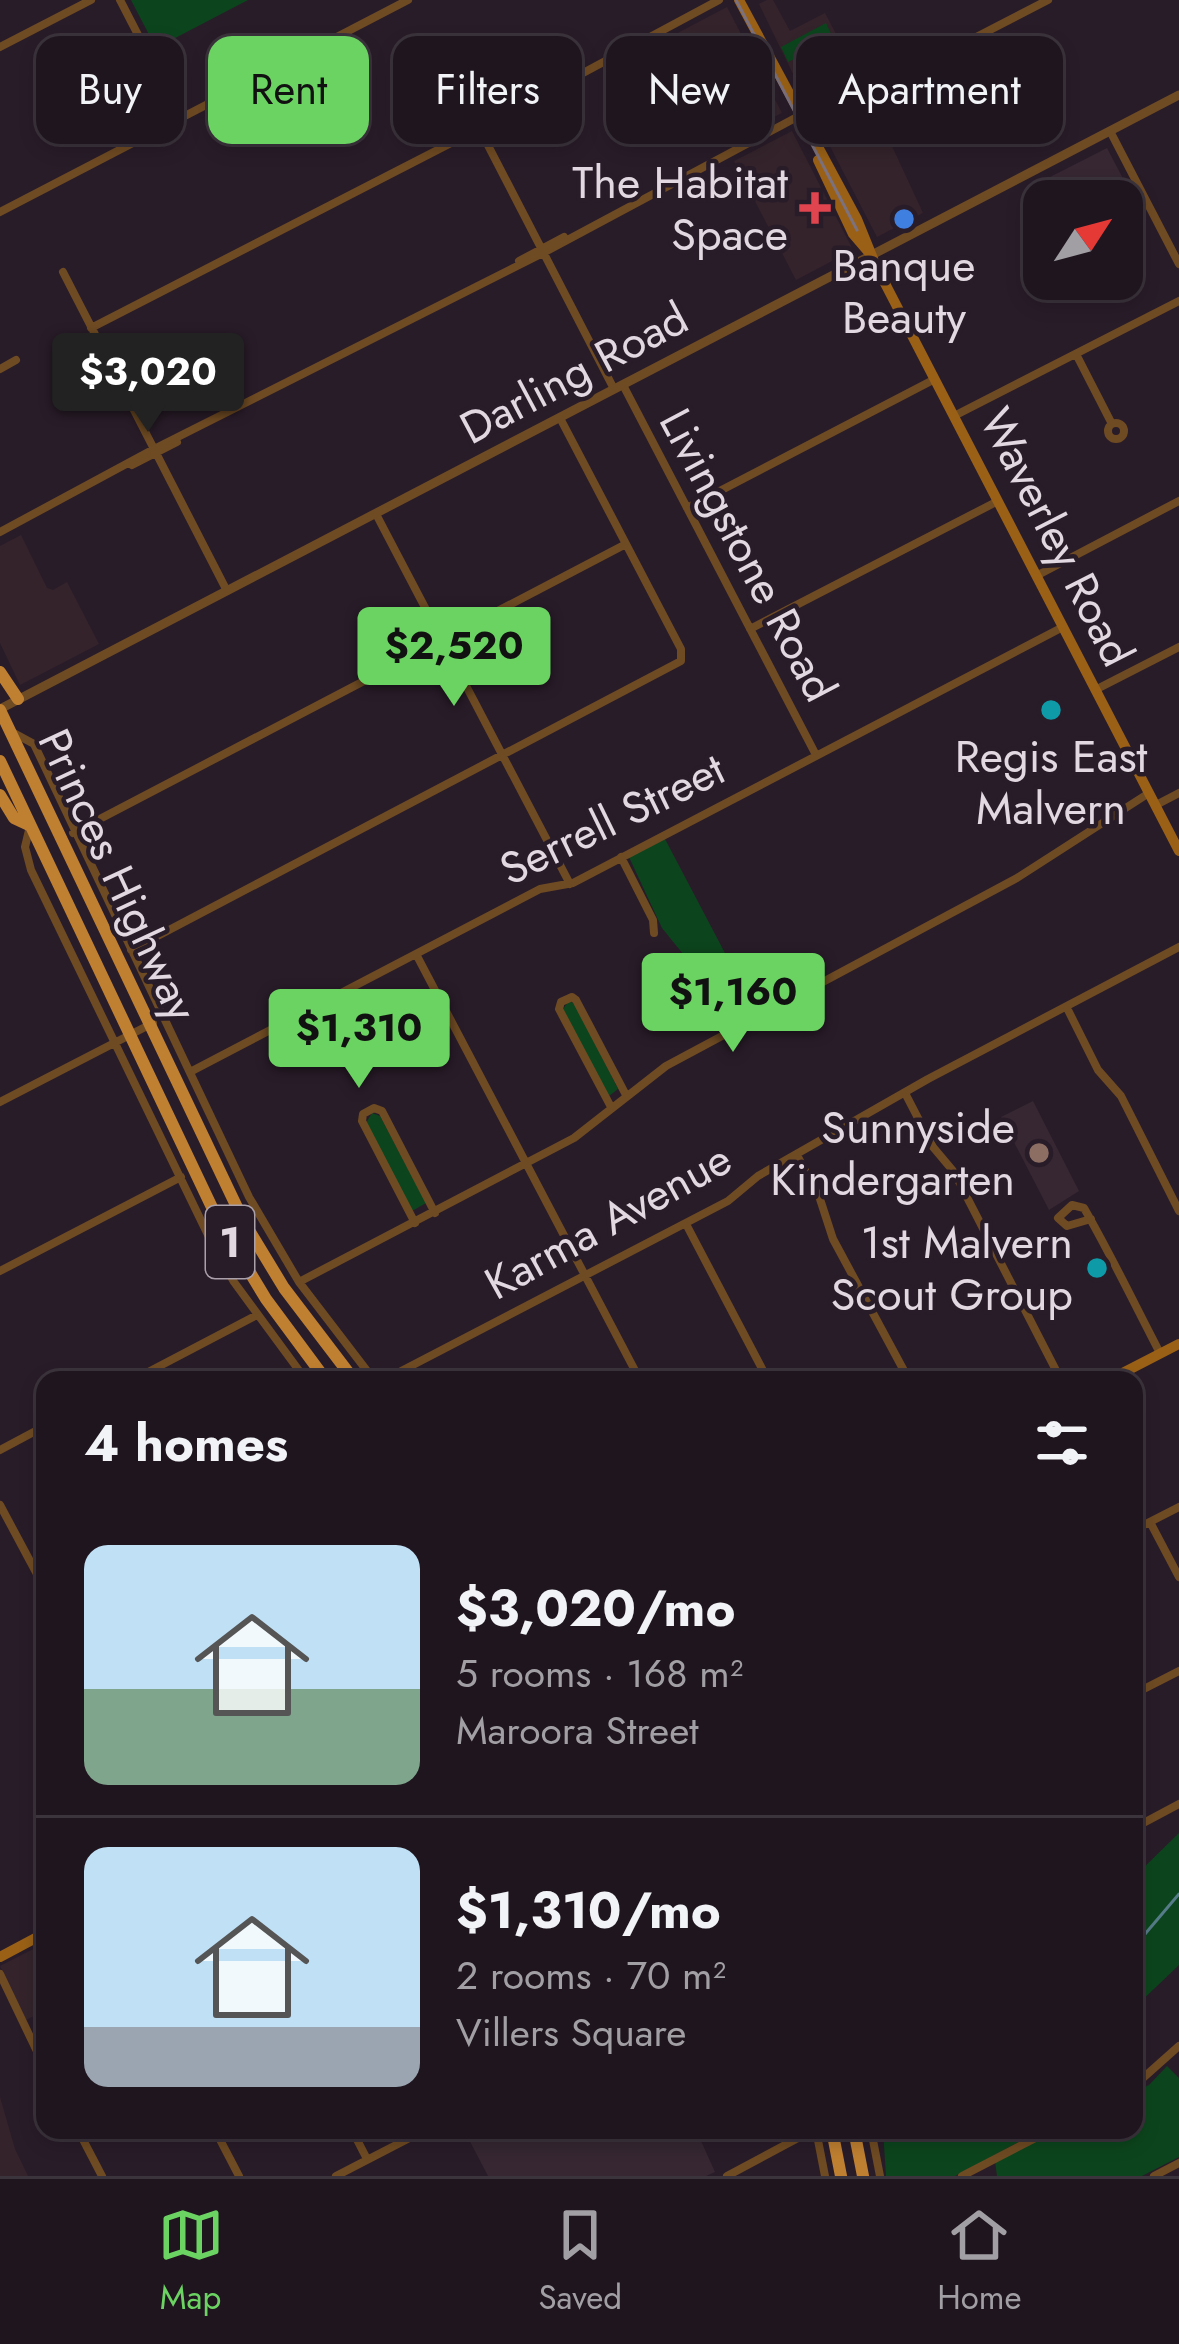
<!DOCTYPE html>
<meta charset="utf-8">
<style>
:root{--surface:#1f151f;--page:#271e28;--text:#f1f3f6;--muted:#a19fa4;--line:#3c343d;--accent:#6bd362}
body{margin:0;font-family:Jost,sans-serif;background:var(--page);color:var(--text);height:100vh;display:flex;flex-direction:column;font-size:45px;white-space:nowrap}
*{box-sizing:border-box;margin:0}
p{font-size:39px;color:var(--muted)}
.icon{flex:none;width:66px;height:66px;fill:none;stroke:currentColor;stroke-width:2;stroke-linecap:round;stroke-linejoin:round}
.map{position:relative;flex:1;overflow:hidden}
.sheet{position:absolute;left:36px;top:1371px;width:1107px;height:768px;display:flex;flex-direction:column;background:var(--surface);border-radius:24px;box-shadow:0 6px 18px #0003,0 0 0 3px var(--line)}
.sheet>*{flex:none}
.hud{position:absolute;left:36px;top:36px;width:1107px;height:108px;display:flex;gap:24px}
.needle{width:78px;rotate:54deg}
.tools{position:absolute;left:1023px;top:180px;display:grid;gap:24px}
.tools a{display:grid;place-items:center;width:120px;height:120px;border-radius:24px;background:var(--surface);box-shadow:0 6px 18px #0003,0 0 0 3px var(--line);font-size:60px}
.price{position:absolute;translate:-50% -102px;padding:0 27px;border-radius:12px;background:var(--accent);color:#111;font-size:39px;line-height:78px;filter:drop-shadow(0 3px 6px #0008)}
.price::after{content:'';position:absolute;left:50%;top:72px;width:36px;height:27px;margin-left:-18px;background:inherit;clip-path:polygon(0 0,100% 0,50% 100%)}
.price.selected{background:#222;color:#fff}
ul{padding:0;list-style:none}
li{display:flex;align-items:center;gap:36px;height:300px;padding:0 48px}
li+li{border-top:3px solid var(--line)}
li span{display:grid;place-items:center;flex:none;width:336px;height:240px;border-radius:24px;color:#555}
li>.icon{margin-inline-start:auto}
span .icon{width:144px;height:144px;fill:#fffc;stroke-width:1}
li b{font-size:51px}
h2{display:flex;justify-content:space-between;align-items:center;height:144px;padding:0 48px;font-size:51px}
.tag{padding:0 42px;border-radius:24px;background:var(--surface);box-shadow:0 6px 18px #0003,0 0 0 3px var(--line);font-size:42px;line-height:108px}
.tag.selected{background:var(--accent);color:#111}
.menu{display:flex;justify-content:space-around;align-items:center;height:168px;border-top:3px solid var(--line);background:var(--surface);font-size:33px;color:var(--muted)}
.menu a{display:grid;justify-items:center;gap:6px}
.menu .selected{color:var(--accent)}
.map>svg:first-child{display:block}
.commercial{fill:#34232b}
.education{fill:#362732}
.green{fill:#0c451d}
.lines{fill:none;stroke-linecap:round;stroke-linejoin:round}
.stream{stroke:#567c89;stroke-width:3}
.minor{stroke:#6f4b23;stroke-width:8}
.tertiary{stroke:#6f4b23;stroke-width:9}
.secondary{stroke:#9a6116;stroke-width:10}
.trunk{stroke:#c08031;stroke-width:12}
.tram{stroke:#7c717c;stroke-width:3}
.health-dot{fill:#e0444e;stroke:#291c29;stroke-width:4.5}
.shop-dot{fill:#3f7fe0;stroke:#291c29;stroke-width:4.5}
.culture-dot{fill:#0f9aa8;stroke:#291c29;stroke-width:4.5}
.education-dot{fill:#8d6e63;stroke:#291c29;stroke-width:4.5}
.labels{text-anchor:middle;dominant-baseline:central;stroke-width:9;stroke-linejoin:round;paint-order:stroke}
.shield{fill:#291c29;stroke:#aaa0aa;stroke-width:3}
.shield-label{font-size:42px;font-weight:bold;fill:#e1d8e1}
.poi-label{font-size:45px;fill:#e1d8e1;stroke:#291c29;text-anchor:end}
.street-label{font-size:45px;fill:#e1d8e1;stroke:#291c29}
</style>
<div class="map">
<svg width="1179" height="2176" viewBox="0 0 1179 2176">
<rect width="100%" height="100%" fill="#291c29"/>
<!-- commercial -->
<path class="commercial" d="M767,0H773L790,31L825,13L863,85L811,111L759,4Z
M727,7L782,113L724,143L670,37Z
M872,103L923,213L877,237L822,131Z
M792,131L853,250L796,280L734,161Z
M21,535L47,588L53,590L67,582L99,644L20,685L0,643V546Z
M45,1943V2010L26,2020L0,1966Z
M0,2097L15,2149L28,2176H0Z"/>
<!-- education -->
<path class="education" d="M1107,148L1141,213L1122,223V201H1062L1050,177Z
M1033,1101L1079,1191L1049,1210L1001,1117Z
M464,2130H696L715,2172L706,2176H488Z"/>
<!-- green -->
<path class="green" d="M131,0H248L156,48Z
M826,23L834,40L788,62L781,47Z
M665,839L726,955L696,970L662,928L629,857Z
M569,1001L575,1004L618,1089L609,1096L563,1009Z
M372,1113L380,1116L426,1203L412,1211L366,1123Z
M1179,1833V1965L1134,2008V1877Z
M1167,2066L1179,2078V2157L1142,2176H997L995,2161L1056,2130H1134V2092L1149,2085Z
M883,2130H1011L1019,2142L955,2176H886Z"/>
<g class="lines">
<!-- stream -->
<path class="stream" d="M1134,1947L1179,1894"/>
<!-- minor -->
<path class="minor" d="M120,0L181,118
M0,47L91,0
M448,68L614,389
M804,126L1048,0
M1110,131L1179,264
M457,135L497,115
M0,212L408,0
M519,261L564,237
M63,272L227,591
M91,328L490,123L719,0
M1076,354L1112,424
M0,369L16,360
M623,385L816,755
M954,416L1179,301
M1108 431a8 8 0 1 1 16 0a8 8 0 1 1-16 0Z
M132,465L177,442
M687,508L935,379
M376,514L570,884
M0,532L154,449L543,253L799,116
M1036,576L1179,501
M750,629L998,501
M1095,690L1179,647
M10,731L34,744L249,1197L299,1282L374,1380
M1156,805L1179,793
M30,826L25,847L31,870L210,1239L234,1282L306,1380
M73,833L626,544
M621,857L653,920L654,933
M131,950L681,661V649L560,418
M416,954L640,1380
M1067,1008L1098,1070L1121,1096L1179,1211
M190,1072L540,889L573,883L1063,627
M905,1093L933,1147L954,1172L1061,1380
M0,1102L153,1023
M611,1107L559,1009L561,1002L572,997L576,1000L626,1095
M797,1155L820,1199L833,1239L909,1380
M1091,1219L1067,1226L1058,1218L1072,1205L1084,1208C1111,1255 1135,1305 1160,1353
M415,1223L362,1121L363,1114L374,1108L382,1111L435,1213
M686,1224L768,1380
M0,1271L181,1177
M299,1282L574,1138L666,1066L1017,878L1149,793
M133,1380L257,1315
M384,1380L728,1201L758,1176L928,1079L1179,947
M0,1450L45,1426
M0,1505L45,1589
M1150,1522L1179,1577
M1134,1530L1179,1507
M1134,1694L1179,1671
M1134,1828L1179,1804
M0,1974L45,2068
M1134,2086L1179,2046
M78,2130L102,2176
M215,2130L239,2176
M352,2130L367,2159
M816,2130L825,2176
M871,2130L880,2176
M336,2176L425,2130
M727,2176L813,2130
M962,2176L1051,2130
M1154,2176L1179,2163"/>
<!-- tertiary -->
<path class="tertiary" d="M0,709L1179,95"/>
<!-- secondary -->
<path class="secondary" d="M739,0L857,219L876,266L1179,851
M818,160L853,234L871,255
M1109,1380L1179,1344
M0,1957L45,1933"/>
<!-- trunk -->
<path class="trunk" d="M0,672L18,699
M0,710L244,1222L284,1288L354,1380
M0,761L217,1218L266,1299L326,1380
M0,795L14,818L29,825
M832,2130L841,2176
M854,2130L863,2176"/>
<!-- tram -->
<path class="tram" d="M736,0L857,230"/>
</g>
<!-- markers -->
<path class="health-dot" d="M809 190h12v12h12v12h-12v12h-12v-12h-12v-12h12z"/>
<circle class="shop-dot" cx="904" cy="219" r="12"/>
<g class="culture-dot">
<circle cx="1051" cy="710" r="12"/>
<circle cx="1097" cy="1268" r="12"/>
</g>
<circle class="education-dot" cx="1039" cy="1153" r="12"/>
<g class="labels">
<!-- shield labels -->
<rect class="shield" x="206" y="1206" width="48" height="72" rx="9"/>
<g class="shield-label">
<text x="230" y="1242">1</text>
</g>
<!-- poi labels -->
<g class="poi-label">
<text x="788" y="182">The Habitat<tspan x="788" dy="52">Space</tspan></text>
<text x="904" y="265" text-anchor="middle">Banque<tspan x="904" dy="52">Beauty</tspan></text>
<text x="1051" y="756" text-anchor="middle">Regis East<tspan x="1051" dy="52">Malvern</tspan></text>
<text x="1015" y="1127">Sunnyside<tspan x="1015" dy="52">Kindergarten</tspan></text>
<text x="1073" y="1242">1st Malvern<tspan x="1073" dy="52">Scout Group</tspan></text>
</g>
<!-- street labels -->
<g class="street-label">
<text transform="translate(574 373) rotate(-28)">Darling Road</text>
<text transform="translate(1057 537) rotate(63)">Waverley Road</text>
<text transform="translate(748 555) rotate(62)">Livingstone Road</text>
<text transform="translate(612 819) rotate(-26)">Serrell Street</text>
<text transform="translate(118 875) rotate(65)">Princes Highway</text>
<text transform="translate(608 1221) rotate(-29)">Karma Avenue</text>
</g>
</g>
</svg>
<div class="tools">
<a><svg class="needle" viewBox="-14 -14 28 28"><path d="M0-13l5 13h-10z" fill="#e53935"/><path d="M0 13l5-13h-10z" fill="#a19fa4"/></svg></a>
</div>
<b class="price selected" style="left:148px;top:435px">$3,020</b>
<b class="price" style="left:454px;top:709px">$2,520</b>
<b class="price" style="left:733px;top:1055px">$1,160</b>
<b class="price" style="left:359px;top:1091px">$1,310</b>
<div class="hud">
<a class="tag">Buy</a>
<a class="tag selected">Rent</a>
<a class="tag">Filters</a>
<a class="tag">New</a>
<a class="tag">Apartment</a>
</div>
<section class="sheet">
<h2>4 homes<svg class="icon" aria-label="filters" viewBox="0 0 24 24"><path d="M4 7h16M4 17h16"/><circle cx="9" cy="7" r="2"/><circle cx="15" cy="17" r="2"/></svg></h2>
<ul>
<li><span style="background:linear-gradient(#bfe0f5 60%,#7fa58c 0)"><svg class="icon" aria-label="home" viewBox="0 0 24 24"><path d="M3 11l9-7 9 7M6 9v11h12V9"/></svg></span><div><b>$3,020/mo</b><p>5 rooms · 168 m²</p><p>Maroora Street</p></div></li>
<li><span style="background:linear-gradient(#bfe0f5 75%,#9aa5b1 0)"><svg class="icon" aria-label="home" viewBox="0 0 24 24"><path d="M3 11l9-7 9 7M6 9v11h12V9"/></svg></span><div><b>$1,310/mo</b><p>2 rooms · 70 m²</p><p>Villers Square</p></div></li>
</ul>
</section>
</div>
<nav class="menu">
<a class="selected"><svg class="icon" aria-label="map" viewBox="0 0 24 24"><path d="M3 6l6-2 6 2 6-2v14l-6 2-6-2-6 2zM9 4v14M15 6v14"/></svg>Map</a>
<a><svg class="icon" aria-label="saved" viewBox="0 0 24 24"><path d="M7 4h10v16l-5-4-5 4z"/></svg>Saved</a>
<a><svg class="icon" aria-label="home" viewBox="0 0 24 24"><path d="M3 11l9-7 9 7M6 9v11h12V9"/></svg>Home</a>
</nav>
